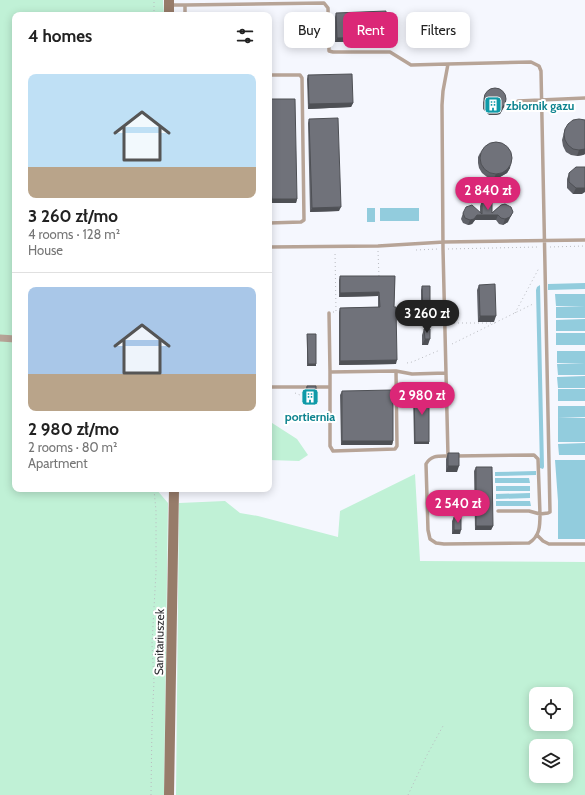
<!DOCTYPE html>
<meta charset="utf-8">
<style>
:root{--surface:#fff;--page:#f6f6f6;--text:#222;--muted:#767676;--line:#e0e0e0;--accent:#db2777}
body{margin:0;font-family:Cabin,sans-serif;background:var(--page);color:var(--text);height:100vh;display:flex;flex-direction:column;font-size:15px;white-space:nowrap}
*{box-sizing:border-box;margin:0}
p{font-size:13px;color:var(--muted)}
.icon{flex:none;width:22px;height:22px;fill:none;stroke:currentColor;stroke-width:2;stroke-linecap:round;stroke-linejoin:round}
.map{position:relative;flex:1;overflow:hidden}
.side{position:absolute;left:12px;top:12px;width:260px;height:480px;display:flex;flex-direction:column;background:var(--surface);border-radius:8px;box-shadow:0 2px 10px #0003}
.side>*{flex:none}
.hud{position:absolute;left:284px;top:12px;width:241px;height:36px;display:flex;gap:8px}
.buttons{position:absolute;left:529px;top:687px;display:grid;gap:8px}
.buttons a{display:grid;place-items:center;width:44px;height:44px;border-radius:8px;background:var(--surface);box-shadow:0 2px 10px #0003;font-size:20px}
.price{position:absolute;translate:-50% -34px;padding:0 9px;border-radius:14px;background:var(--accent);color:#fff;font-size:13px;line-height:26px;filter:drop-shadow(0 1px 2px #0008)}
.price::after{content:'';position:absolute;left:50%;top:24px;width:12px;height:9px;margin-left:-6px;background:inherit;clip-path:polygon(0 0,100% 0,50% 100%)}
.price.active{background:#222;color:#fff}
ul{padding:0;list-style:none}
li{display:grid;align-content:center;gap:8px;height:212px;padding:0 16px}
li+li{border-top:1px solid var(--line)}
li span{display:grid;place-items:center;height:124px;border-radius:8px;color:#555}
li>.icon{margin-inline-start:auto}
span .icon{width:72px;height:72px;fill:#fffc;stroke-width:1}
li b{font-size:17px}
h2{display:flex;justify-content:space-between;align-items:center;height:48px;padding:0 16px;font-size:17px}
.chip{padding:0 14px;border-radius:8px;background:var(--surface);box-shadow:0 2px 10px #0003;font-size:14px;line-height:36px}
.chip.active{background:var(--accent);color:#fff}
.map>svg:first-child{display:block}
.green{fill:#c0f1d6;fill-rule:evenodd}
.water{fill:#92ccdd}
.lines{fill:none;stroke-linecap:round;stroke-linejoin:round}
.path{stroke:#b9bbc0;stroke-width:1;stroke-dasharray:1 3;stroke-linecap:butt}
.lane{stroke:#b7a497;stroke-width:3.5}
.street{stroke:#b7a497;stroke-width:7}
.secondary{stroke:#977c6a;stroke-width:10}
.wall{fill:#606269}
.shaded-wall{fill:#4e5055}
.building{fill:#70727a;stroke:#4e5055}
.labels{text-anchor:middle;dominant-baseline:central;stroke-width:4;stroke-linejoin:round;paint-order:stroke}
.culture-label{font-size:12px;font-weight:bold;fill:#0d838f;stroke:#fff;text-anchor:start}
.street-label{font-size:12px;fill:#2f3033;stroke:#fff}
</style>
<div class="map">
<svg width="585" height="795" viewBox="0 0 585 795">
<rect width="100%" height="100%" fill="#f5f7fe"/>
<!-- green -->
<path class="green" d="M0,0H163L164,15H15V489H156L168,503L164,795H0Z
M269,421L297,439L308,455L299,461L269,460Z
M415,474L420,561L585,562V795H176L179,503L225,501L240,513L258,516L338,537L340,511ZM536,694H566V724H536ZM536,746H566V776H536Z"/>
<!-- water -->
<path class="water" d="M367,208H375V222H367Z
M380,208H419V221H380Z
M585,283V289L548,290V284Z
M540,285L544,467L543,469L540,468L536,290L537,287Z
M555,294H585V306H556Z
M585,306V318H556V307Z
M585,319V331H556V320Z
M556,333H585V345H556Z
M557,351H585V363H557Z
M585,363V375H558L557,364Z
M585,376V388H558L557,377Z
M558,389H585V401H558Z
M558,406H585V417L558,418Z
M558,418H585V442H558Z
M585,443V455H559L558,444Z
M555,460H585V539H558V501Z
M536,471V475L495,476V472Z
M495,478H529L530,483H495Z
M496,486H530V491H496Z
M530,493V498L496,499V494Z
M496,501H530L531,506H496Z"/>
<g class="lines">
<!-- path -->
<path class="path" d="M154,15V0
M550,247L585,246
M448,249L538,247
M416,250L438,249
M378,251L379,277
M333,312H336L335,252
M515,313L539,268
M411,323H439
M450,323H495
M452,344L533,304
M407,363L412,362L440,350
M295,393L300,395
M151,795L152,723L154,681L152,644L156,572V511L154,489
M408,795L427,755L443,726"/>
<!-- lane -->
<path class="lane" d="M170,5H185V15
M185,5L324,3L328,8L329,51L333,52H390L411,65L448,64
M269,75H300L302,78L304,220L301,222L269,223
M518,101L585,98
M269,247L378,246L444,242L585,240
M329,313L330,372L396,371L412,374L446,373
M330,372V446L333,451L395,449L397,446L396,371
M269,387H330
M456,456L534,455L538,459L540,514L548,513L550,512L541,71L539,66L531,62L448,64L443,91L442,105L443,249L448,456C439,456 431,455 426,464L428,530L430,539L436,543L444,544L529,543C540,536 540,526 540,514L529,511H498
M537,535L543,541L549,544H585"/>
<!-- street -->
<path class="street" d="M0,338L15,339"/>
<!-- secondary -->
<path class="secondary" d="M169,0V15
M169,795L174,489"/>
</g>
<!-- wall -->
<path class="wall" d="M336,13L385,41L335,42V17Z
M308,75L353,103L351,107L308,109L307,79Z
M485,96L506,101L504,107L500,114L496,115H489L483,109V102Z
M270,99L297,199L296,203H270V195H269V101Z
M309,119L339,211L310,212L308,123Z
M585,120V154L583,155L577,156L571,155L566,152L563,146L562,140L565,129Z
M480,153L510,168L507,173L500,177L494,178L487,177L482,173L479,168L478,163V157Z
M569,173L582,194H573L567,188V179Z
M482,201L492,213L501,205L508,222L503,225L499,224L496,220H475L472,224L468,225L463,223L461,219L463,213L480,212V206Z
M340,276H395L394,307L396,364L339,365V312L340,308L378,307V296L339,297V280Z
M479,285L494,322H478L477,290Z
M422,286L430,312L428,316H421V290Z
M424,329L428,345H422V335Z
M307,334L316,366H307Z
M307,386L316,400L314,404H305V390Z
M342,391L393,441L392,445H341L340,395Z
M414,391L429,442V444H414L413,393Z
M448,453L457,472H446V459Z
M476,467L493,526L491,530H475L474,471Z
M454,517L460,534H452V521Z"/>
<!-- shaded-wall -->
<path class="shaded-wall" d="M387,37L385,41L335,42L337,38Z
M506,101L504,107L500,114L496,115H489L491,109Z
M353,103L351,107L308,109L309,104Z
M585,149V154L583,155L577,156L579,150Z
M511,164L510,168L507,173L500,177L494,178L496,174Z
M576,188H585V192L582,194H573Z
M269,191H271L270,195H269Z
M272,199H297L296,203H270Z
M341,207L339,211L310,212L312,208Z
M513,212L508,222L503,225L505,219Z
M477,215H498L496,220H475L472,224L468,225L470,220Z
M379,292L378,296L339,297L340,293Z
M423,312H430L428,316H421Z
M480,316H496L494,322H478Z
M425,339H430L428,345H422Z
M397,360L396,364L339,365L340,361Z
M308,364H316V366H307Z
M307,400H316L314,404H305Z
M342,441H393L392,445H341Z
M415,442H429V444H414Z
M448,466H459L457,472H446Z
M476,526H493L491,530H475Z
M454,530H461L460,534H452Z"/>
<!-- building -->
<path class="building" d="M386,11L387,37L337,38L336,13Z
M352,74L353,103L309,104L308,75Z
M484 99a11 11 0 1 1 22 0a11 11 0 1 1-22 0Z
M270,99H295L297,199H272L271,191H269V166H271V149H269V136H271Z
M338,118L341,207L312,208L309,119Z
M579,119L585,120V149L579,150L573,149L568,145L565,140L564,134L565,129L568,124L573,120Z
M480 158a16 16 0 1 1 32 0a16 16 0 1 1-32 0Z
M576,167H585V188H576L569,182V173Z
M482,201H492V213L501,205L505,204L511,207L513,212L510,217L505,219L501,218L498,215H477L474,219L470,220L465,218L463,213L466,207L472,205L482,214Z
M340,276H395L394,307H396L397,360L340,361V308L380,307L379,292L340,293Z
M495,284L496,316H480L479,285Z
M422,286H430V312H423Z
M424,329H430V339H425Z
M307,334H316V364H308Z
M307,386H316V400H307Z
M393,390V441H342V391Z
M414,391H429V442H415Z
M448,453H459V466H448Z
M476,467H492L493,526H476Z
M454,517H461V530H454Z"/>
<!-- icons -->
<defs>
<g id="building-square" transform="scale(0.9)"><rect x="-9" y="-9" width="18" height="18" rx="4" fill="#0f9aa8" stroke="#fff"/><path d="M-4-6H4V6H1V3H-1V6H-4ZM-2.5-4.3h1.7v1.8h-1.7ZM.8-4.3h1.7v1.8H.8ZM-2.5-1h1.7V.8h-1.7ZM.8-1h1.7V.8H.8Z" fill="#fff"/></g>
</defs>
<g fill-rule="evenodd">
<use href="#building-square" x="493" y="105"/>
<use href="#building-square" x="310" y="397"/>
</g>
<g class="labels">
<!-- culture labels -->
<g class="culture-label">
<text x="506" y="105">zbiornik gazu</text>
<text x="310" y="416" text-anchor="middle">portiernia</text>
</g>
<!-- street labels -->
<g class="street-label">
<text transform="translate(159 642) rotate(-89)">Sanitariuszek</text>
</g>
</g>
</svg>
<div class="buttons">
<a><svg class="icon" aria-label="locate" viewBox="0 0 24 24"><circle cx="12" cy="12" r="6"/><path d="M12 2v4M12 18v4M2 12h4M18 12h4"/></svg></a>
<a><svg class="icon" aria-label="layers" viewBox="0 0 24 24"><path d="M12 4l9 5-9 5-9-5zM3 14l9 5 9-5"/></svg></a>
</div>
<b class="price" style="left:488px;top:211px">2 840 zł</b>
<b class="price active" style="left:427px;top:334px">3 260 zł</b>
<b class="price" style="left:422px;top:416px">2 980 zł</b>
<b class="price" style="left:458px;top:524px">2 540 zł</b>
<div class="hud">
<a class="chip">Buy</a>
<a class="chip active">Rent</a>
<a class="chip">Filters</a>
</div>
<section class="side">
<h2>4 homes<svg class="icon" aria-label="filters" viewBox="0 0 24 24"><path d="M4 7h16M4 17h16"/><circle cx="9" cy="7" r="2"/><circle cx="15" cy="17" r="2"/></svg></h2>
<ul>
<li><span style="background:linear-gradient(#bfe0f5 75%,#b9a48a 0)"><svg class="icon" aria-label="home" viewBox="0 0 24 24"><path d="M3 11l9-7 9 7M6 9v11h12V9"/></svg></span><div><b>3 260 zł/mo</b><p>4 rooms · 128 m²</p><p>House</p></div></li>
<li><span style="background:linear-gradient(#a9c7e8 70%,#b9a48a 0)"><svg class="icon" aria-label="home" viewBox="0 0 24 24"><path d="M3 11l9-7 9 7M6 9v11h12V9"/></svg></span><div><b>2 980 zł/mo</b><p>2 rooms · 80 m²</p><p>Apartment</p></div></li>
</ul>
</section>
</div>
